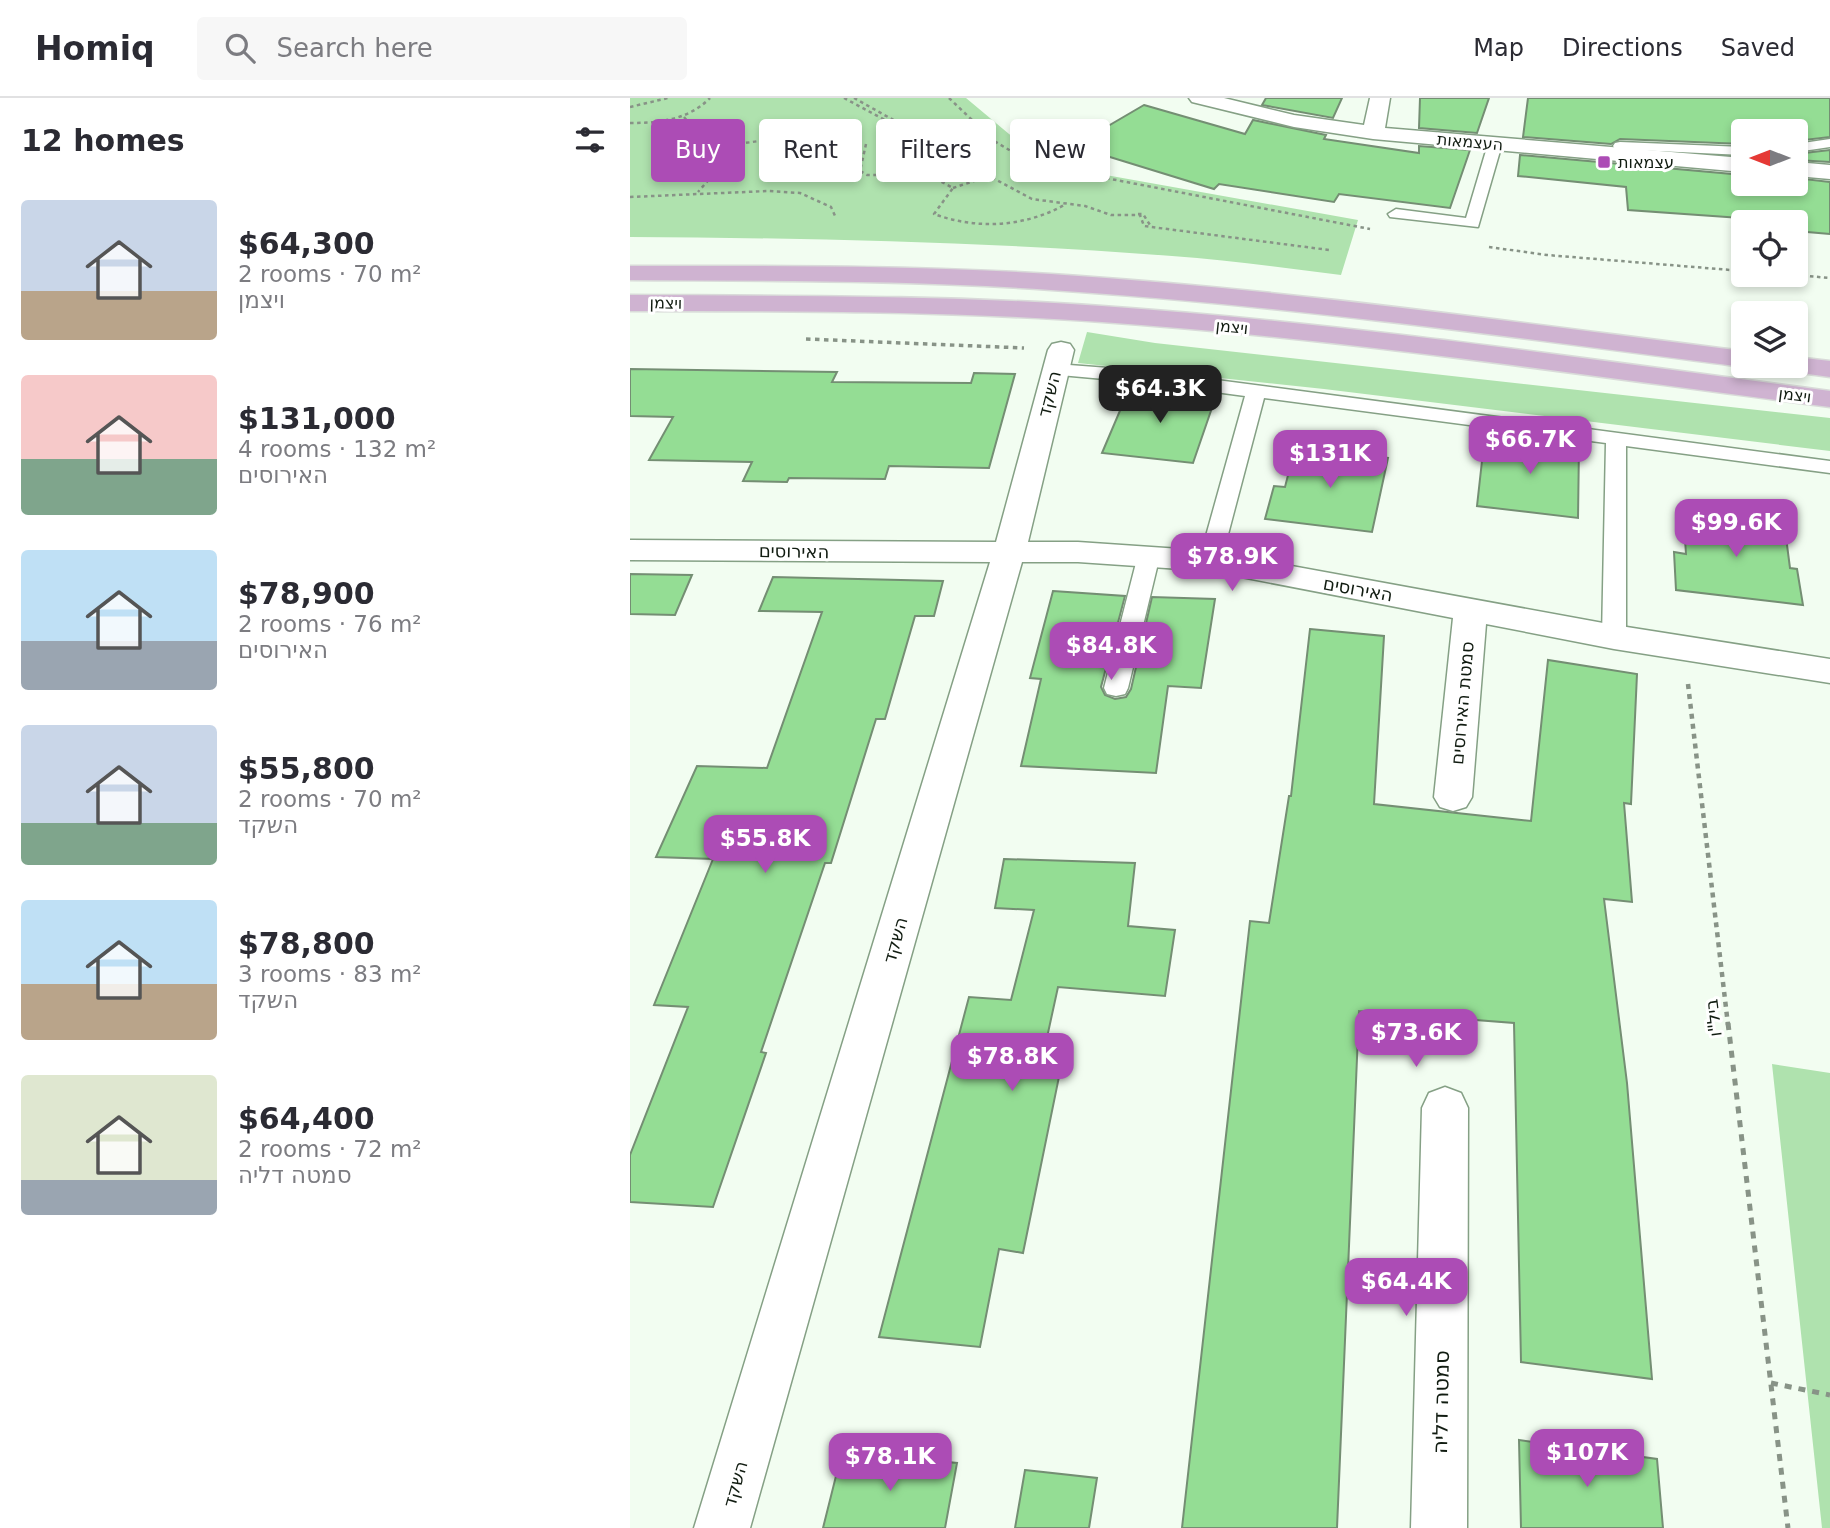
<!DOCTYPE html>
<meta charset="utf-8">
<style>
:root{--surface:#fff;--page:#f7f7f7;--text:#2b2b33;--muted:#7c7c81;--line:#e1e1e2;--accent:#ac4cb5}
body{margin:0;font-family:"DejaVu Sans","Noto Sans Hebrew",sans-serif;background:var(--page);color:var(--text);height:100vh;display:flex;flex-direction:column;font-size:26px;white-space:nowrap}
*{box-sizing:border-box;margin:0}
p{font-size:23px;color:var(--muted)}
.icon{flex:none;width:38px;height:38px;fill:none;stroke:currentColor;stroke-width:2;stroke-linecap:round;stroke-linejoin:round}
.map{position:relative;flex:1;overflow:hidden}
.sheet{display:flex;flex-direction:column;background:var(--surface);width:630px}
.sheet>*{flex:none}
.guide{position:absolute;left:21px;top:21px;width:665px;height:63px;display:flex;gap:14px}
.needle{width:46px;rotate:270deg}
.tools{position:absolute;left:1101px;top:21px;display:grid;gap:14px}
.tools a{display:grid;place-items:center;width:77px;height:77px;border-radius:7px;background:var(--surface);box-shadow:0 4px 10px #0003;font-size:35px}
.price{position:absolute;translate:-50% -60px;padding:0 16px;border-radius:14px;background:var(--accent);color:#fff;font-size:23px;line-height:46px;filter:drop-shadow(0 2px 4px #0008)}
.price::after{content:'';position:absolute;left:50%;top:42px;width:21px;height:16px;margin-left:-10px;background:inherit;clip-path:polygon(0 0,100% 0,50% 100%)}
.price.selected{background:#222;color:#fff}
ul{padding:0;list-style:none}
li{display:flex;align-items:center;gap:21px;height:175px;padding:0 21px}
li span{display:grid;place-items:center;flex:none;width:196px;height:140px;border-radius:7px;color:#555}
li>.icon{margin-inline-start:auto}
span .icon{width:84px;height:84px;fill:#fffc;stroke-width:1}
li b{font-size:30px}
h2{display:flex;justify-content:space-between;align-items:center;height:84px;padding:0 21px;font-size:30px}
.tag{padding:0 24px;border-radius:7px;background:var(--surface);box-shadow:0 4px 10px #0003;font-size:24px;line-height:63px}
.tag.selected{background:var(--accent);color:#fff}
header{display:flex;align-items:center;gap:42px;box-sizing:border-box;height:98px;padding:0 35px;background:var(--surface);border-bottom:2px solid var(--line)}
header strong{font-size:33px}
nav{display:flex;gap:38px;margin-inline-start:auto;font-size:24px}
.search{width:490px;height:63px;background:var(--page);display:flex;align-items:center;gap:18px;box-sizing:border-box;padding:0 24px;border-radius:7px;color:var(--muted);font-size:26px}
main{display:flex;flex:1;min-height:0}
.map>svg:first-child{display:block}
.green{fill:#afe2ae}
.building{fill:#94dd94;stroke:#748e73;stroke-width:2}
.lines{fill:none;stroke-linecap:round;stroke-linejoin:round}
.lane-casing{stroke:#85a085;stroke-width:3}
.street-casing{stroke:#85a085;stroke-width:3}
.primary-casing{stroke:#d9dbd9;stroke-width:3}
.path-far3{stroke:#889387;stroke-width:2.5;stroke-dasharray:3.5 3.5;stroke-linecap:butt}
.path-far2{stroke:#889387;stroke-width:3.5;stroke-dasharray:4.5 4.5;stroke-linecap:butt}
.path-far1{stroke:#889387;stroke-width:4.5;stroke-dasharray:5 5;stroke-linecap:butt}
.path{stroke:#889387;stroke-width:5;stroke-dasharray:7 7;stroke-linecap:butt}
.lane{fill:#fff;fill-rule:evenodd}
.street{fill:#fff;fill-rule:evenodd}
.primary{fill:#cfb3d1;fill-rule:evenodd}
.poi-dot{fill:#ac4cb5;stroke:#fff;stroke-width:2.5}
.labels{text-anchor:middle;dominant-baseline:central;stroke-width:6;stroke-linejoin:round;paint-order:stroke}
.far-street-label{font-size:16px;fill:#111c11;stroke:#fff}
.far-poi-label{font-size:16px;fill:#111c11;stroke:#fff;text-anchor:start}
.street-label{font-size:18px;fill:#111c11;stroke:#fff}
.near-street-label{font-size:21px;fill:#111c11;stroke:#fff}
</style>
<header>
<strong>Homiq</strong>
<div class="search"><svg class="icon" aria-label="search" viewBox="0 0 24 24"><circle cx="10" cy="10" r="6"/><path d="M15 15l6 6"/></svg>Search here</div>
<nav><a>Map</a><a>Directions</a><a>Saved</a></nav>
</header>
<main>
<section class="sheet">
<h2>12 homes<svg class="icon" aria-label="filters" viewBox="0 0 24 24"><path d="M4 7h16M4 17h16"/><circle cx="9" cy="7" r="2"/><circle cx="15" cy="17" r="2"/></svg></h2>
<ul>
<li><span style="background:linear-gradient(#c9d6e8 65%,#b9a48a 0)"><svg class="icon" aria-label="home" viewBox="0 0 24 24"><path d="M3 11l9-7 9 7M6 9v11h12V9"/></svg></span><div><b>$64,300</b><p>2 rooms · 70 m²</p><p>ויצמן</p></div></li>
<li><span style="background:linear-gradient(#f6c9c9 60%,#7fa58c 0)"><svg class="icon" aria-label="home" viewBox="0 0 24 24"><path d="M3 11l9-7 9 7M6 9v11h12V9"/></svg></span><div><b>$131,000</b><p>4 rooms · 132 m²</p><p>האירוסים</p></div></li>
<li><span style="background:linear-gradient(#bfe0f5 65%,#9aa5b1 0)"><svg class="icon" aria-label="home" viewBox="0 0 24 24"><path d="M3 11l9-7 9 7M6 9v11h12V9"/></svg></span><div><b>$78,900</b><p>2 rooms · 76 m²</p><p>האירוסים</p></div></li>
<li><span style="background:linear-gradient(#c9d6e8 70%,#7fa58c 0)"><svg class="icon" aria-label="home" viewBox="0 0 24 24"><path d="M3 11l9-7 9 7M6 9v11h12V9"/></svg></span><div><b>$55,800</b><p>2 rooms · 70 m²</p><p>השקד</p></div></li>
<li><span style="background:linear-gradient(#bfe0f5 60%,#b9a48a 0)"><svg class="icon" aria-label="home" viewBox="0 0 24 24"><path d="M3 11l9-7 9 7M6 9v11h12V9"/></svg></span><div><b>$78,800</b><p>3 rooms · 83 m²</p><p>השקד</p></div></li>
<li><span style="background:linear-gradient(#dfe7d0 75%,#9aa5b1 0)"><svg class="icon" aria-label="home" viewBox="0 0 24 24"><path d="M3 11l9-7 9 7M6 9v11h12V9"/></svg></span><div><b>$64,400</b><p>2 rooms · 72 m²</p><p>סמטה דליה</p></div></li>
</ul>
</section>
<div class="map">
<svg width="1200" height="1430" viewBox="0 0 1200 1430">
<rect width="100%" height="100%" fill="#f2fdf1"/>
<!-- green -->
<path class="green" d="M0,0H336L404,57L431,69L728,122L711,177C655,170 599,162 542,158C362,144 181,140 0,139Z
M457,234L525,245L1200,320V353L694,291L448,265Z
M1142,966L1200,975V1430H1192Z"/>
<!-- building -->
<path class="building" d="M636,0H712L703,20L632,7Z
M790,0H859L847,35L789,30Z
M898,0H1200V39L1166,43V33H1113V46L990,41L981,46L893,39Z
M514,7L615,36L623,22L696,37L694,41L789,55V48L840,52L820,110L709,96L704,104L589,86L584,91L444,48Z
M1200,52V64L1166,62V56Z
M890,57L1113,77V86H1166V80L1200,84V136L1166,133V124L998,112L996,89L888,78Z
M0,271L207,274L202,284L341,285L344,275L385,276L359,370L259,368L255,381L159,380L157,384L113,383L122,364L19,362L43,319L0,318Z
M500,289L586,298L563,365L472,355Z
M855,336L949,347L948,420L847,408Z
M665,350L758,360L742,434L635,421L644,388L655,389Z
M1053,412L1154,424L1160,470L1167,471L1173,507L1046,492L1044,454L1056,456Z
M0,476L62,477L45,517L0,516Z
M143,479L313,483L304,518H285L255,621H246L201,765H195L131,954L136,955L83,1109L0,1104V1057L58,909L24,907L83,761L26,759L67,668L137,670L192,514L129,513Z
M423,493L495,498L471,589L475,597L485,601L496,599L501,591L522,499L585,501L571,590L538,588L526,675L391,668L411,581L400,580Z
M680,531L754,538L744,706L901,723L918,562L1007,576L1001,706L994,705L1002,804L974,801L997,985L1022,1281L891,1264L884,925L729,913L707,1430H552L620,823L639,825L659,698H661Z
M374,761L505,765L498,828L545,832L535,898L428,889L411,967L431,969L393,1155L369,1151L350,1249L249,1239L339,899L381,902L404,812L365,810Z
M889,1342L1027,1361L1033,1430H891Z
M212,1354L327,1365L315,1430H193Z
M395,1372L467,1380L459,1430H385Z"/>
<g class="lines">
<!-- lane casing -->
<g class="lane-casing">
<path id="lane" d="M1200,41V49L1166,54V46Z
M865,42L872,46L848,129L760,119L758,116L766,111L836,120L858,46Z
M990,44L1113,49V57L985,51L983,48L985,45Z
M426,266L518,273L1200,363V375L996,348V539L992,545L984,547L976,545L972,539L976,345L634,300L591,463L588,468H572L569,463L615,298L518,285L419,276L417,272L419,268Z
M519,450L527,452L530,457L498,590L495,596L486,598L477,596L474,590L508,457L511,452Z"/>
</g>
<!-- street casing -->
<g class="street-casing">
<path id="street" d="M559,0H594L664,17L734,27L740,0H760L755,30L1113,60V74L743,41L664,29L562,4Z
M1166,64L1200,67V81L1166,78Z
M431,244L440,246L444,252L398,444H448L580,453L984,527L1200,561V585L984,551L856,526L842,699L836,709L823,713L810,709L804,699L823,520L580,473L448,464H392L120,1430H64L360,464L0,462V442L366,444L418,252L422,246Z
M815,989L831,995L838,1010L837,1430H781L792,1010L799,995Z"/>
</g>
<!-- primary casing -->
<g class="primary-casing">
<path id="primary" d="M0,168C140,168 281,167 421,176C653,191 883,224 1113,253V268H1118L1113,269C883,239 653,207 421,192C281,182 140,183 0,182Z
M0,197C157,198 315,197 472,208C716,225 958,261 1200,293V309C958,278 716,241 472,224C315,213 157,213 0,213Z
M1166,259L1200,263V279L1156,273L1153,268H1166Z"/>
</g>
<!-- path-far3 -->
<path class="path-far3" d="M214,0L402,101L455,108L481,117H510L514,128L699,152
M224,0L285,34
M319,0L364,43L403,66L740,131
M0,9L38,0
M54,19L79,49L88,71L68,94
M0,25C30,25 58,22 80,0
M236,46L230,73L237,77H299L323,90L304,116C347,132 396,129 436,106
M82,53L108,46L185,35
M27,57L77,45
M323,90L359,78
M0,99L138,93L170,95L201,109L206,120
M508,116H513L520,127
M859,149L917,157L1113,173
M1166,177L1200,180"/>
<!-- path-far2 -->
<path class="path-far2" d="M176,241L394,250"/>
<!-- path-far1 -->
<path class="path-far1" d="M1058,586L1098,927"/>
<!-- path -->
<path class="path" d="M1098,925L1158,1430
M1141,1285L1200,1297"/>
<!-- lane -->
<use href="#lane" class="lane"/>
<!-- street -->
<use href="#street" class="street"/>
<!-- primary -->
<use href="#primary" class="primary"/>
</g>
<!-- markers -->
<rect class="poi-dot" x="967" y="57" width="14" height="14" rx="3.5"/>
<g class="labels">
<!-- far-street labels -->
<g class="far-street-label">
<text transform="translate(840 44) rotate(5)">העצמאות</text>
<text transform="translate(36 205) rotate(1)">ויצמן</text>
<text transform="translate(602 229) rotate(6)">ויצמן</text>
<text transform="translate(1165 297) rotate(7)">ויצמן</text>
</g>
<!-- far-poi labels -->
<g class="far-poi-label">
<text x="988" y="64">עצמאות</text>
</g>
<!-- street labels -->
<g class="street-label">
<text transform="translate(419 296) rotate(-76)">השקד</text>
<text transform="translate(164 453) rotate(1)">האירוסים</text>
<text transform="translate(728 491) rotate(10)">האירוסים</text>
<text transform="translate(832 605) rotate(-85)">סמטת האירוסים</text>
<text transform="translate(265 842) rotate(-74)">השקד</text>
<text transform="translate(1083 920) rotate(-97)">ביל"ו</text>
<text transform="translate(105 1386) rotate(-74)">השקד</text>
</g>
<!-- near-street labels -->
<g class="near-street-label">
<text transform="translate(811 1304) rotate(-89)">סמטה דליה</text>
</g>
</g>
</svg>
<div class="tools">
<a><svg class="needle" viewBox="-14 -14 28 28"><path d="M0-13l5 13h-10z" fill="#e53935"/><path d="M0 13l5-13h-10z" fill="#7c7c81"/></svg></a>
<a><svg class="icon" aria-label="locate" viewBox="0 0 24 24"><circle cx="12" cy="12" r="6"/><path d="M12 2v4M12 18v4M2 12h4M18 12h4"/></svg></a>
<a><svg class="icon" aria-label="layers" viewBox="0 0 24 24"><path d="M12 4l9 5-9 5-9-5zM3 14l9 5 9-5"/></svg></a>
</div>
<b class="price selected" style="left:530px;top:327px">$64.3K</b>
<b class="price" style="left:900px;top:378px">$66.7K</b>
<b class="price" style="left:700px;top:392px">$131K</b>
<b class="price" style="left:1106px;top:461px">$99.6K</b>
<b class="price" style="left:602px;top:495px">$78.9K</b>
<b class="price" style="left:481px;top:584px">$84.8K</b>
<b class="price" style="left:135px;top:777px">$55.8K</b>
<b class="price" style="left:786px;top:971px">$73.6K</b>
<b class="price" style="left:382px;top:995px">$78.8K</b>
<b class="price" style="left:776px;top:1220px">$64.4K</b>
<b class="price" style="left:957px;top:1391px">$107K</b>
<b class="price" style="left:260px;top:1395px">$78.1K</b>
<div class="guide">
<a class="tag selected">Buy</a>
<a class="tag">Rent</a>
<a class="tag">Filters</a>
<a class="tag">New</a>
</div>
</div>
</main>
